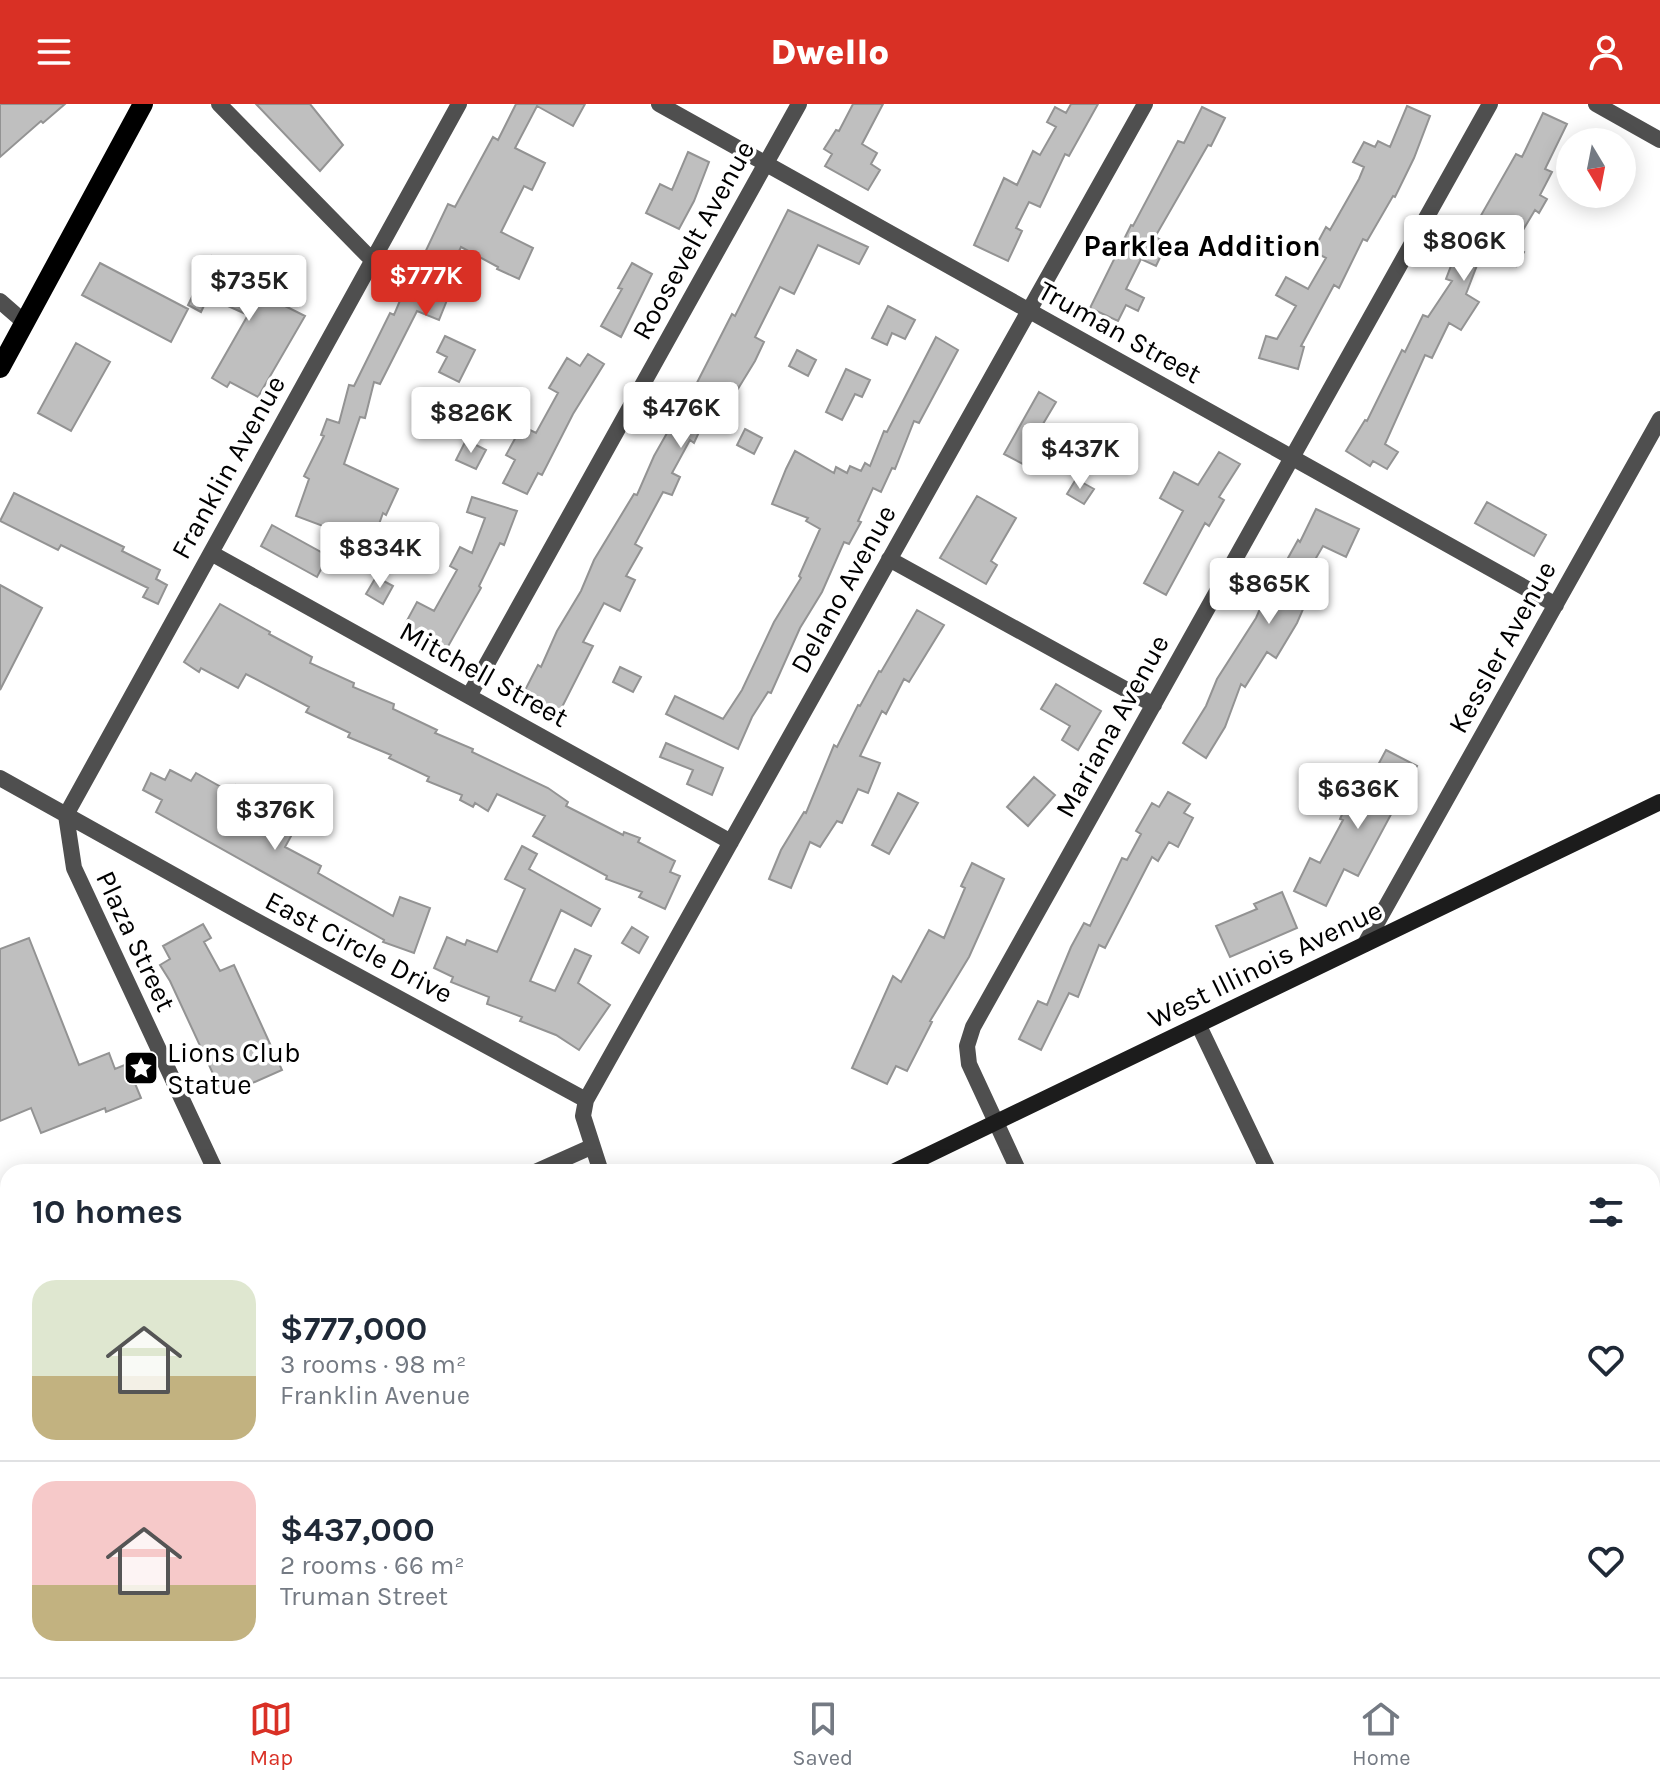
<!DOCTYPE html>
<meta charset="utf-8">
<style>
:root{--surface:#fff;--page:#f6f6f7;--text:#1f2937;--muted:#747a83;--line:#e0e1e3;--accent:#d93025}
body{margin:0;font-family:Karla,sans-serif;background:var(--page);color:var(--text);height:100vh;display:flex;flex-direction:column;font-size:30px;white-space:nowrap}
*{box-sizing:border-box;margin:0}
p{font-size:26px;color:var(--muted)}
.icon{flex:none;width:44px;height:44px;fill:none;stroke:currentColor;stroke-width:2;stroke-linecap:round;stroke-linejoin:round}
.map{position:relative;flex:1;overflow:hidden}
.details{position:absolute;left:0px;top:1060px;width:1660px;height:514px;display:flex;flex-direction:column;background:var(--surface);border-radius:24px 24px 0 0;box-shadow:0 4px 20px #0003}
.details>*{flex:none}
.needle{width:52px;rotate:170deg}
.fabs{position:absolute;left:1556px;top:24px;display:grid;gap:16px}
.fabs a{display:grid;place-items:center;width:80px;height:80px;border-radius:50%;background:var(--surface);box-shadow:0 4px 20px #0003;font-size:40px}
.price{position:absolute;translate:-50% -68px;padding:0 18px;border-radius:8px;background:#fff;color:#222;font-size:26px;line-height:52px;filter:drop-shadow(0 2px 4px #0008)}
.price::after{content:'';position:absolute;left:50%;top:48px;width:24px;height:18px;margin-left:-12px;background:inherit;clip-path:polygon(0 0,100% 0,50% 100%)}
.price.current{background:var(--accent);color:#fff}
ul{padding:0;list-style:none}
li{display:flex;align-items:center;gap:24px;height:200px;padding:0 32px}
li+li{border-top:2px solid var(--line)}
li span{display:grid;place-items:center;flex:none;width:224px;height:160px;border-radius:24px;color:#555}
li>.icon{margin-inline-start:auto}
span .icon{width:96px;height:96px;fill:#fffc;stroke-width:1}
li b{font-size:34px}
h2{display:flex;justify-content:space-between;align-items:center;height:96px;padding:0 32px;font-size:34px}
header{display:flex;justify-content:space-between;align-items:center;height:104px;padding:0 32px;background:var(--accent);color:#fff;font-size:36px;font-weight:800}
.dock{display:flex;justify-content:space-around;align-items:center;height:112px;border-top:2px solid var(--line);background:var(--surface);font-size:22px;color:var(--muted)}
.dock a{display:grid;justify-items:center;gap:4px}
.dock .current{color:var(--accent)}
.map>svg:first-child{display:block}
.green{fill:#d6d6d6}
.building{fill:#bfbfbf;stroke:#939393;stroke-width:2}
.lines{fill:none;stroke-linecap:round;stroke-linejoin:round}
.minor{stroke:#4f4f4f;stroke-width:16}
.tertiary{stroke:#4f4f4f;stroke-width:16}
.secondary{stroke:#1c1c1c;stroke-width:16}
.primary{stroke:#000;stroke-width:20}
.labels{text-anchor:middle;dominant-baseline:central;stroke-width:7;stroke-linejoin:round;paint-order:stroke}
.street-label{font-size:28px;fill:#000;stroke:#fff}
.poi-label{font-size:28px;fill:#000;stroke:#fff;text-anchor:start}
.neighbourhood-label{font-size:30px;font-weight:bold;fill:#000;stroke:#fff}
</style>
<header><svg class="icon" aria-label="menu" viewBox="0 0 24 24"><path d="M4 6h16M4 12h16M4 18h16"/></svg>Dwello<svg class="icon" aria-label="person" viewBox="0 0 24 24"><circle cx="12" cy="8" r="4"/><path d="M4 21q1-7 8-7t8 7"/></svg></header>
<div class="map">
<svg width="1660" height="1573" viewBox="0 0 1660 1573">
<rect width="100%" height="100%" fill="#fff"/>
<!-- green -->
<path class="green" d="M1013,1566H1150L1153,1573H1016Z"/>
<!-- building -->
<path class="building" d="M0,0H65L43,19L41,17L0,53Z
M256,0H310L343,41L320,67Z
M516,0H585L573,22L537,2L515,44L545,59L532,86L524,82L501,128L533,144L519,175L497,165L498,163L461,143L440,188L449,191L439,216L417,207L380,280L374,278L365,314L360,313L344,360L398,385L386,411L383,409L374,434L341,423L339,428L296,412L309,375L304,372L324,332L321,331L327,315L339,319L349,281L354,282L390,209L394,211L409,175L412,176L448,100L455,103L493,33L498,36Z
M853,0H883L862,40L877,49L871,60L880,66L868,86L825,62L832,50L824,45L836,26L839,27Z
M1071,0H1098L1069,52L1065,50L1040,103L1029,98L1016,124L1022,127L1008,157L974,141L1004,74L1017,81L1033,47L1040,51L1056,23L1047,18L1055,3L1066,9Z
M1407,2L1430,12L1414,54L1395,93L1393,92L1367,137L1363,135L1339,184L1334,181L1301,242L1304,243L1298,265L1259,254L1266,232L1277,235L1296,202L1276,191L1286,173L1308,185L1326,154L1313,147L1326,123L1330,126L1359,75L1364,63L1353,58L1364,38L1375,43L1378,37L1390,43Z
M1202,3L1225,14L1211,42L1208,41L1155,133L1167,139L1156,162L1141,155L1126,185L1144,194L1138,207L1126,201L1118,217L1090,204L1131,121L1133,122L1178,37L1184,39Z
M1543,9L1567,20L1545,65L1552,68L1540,91L1547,95L1539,109L1535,106L1514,141L1524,148L1516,162L1484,143L1466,190L1479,198L1461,226L1449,219L1432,254L1425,251L1385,340L1398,348L1387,365L1373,357L1370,362L1346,347L1365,316L1367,317L1402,246L1405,248L1423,211L1428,213L1452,177L1446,175L1459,141L1463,143L1516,50L1522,53Z
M688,48L709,58L694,97L679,125L646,109L660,80L672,86Z
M788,106L868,143L859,160L818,141L794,190L780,183L755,233L764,238L755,257L733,293L719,285L694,339L690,336L672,369L680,373L672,391L663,388L635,440L642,444L626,472L635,476L620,507L604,499L583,538L593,542L558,611L522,592L538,561L541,563L557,527L581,487L594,456L634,390L637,391L654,352L675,315L678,316L732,210L735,212Z
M212,152L258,173L260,170L291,186L283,201L305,212L258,293L230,278L227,283L212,274L248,211L208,193L201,208L188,201Z
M100,159L188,205L171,238L82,191Z
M632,159L652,170L621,233L601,222L622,185L618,184Z
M888,202L915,216L905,235L892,229L887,241L872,234Z
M445,232L475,246L459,278L439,268L447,253L437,248Z
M936,233L958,246L919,319L914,317L895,365L892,364L881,388L873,384L858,417L861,418L849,440L844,438L822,488L800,524L771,589L768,588L752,613L738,645L666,610L675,592L723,615L742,586L774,518L801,474L799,472L820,425L806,417L808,414L772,400L786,365L795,347L834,369L836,363L847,369L850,362L861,367L865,359L870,362L884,327L887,328Z
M76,239L110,258L71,327L38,309Z
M797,246L816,256L808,272L789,262Z
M588,250L604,260L573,310L542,371L538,369L527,390L503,379L515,356L506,351L522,322L536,329L558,289L549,284L567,254L580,262Z
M846,265L870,276L862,293L855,290L842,316L826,308Z
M1039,288L1056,298L1034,335L1047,342L1034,366L1004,350Z
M745,325L762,334L754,350L737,341Z
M466,336L486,346L476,365L456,356Z
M1219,348L1240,360L1219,393L1224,396L1209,422L1205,419L1166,491L1144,479L1183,407L1160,394L1174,368L1198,381Z
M1076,375L1094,385L1084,400L1067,390Z
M14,389L124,443L122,447L160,466L156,475L167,481L158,500L143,493L148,484L61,441L58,446L0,417Z
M977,392L1016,414L991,457L997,461L986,480L940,454Z
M472,393L517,407L504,441L500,439L479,482L481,484L446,546L404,522L417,498L434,507L457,466L450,462L460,443L472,449L485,414L467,408Z
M1487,398L1546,431L1534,452L1475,419Z
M1316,405L1359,425L1346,453L1323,442L1295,490L1307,496L1297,519L1276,554L1267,548L1245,583L1241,580L1225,623L1206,654L1183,639L1206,602L1217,575L1256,514L1275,471L1278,472L1298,436L1300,438Z
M272,421L328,452L317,473L261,442Z
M376,473L393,482L383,500L366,490Z
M0,481L42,504L0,586Z
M220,500L270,528L269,530L312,553L310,559L354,579L353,583L394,600L393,605L437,626L435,629L473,645L472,648L548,684L568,698L566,702L623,731L624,728L640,734L638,738L675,757L670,768L680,772L665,805L639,793L642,788L606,775L607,772L533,732L545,712L497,690L488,707L475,699L473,703L460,696L462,691L427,677L429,673L389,654L391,651L348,633L350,629L306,608L309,603L246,570L238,584L201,564L199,568L184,558Z
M917,506L944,521L909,578L904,575L886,610L882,607L860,652L880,659L868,689L858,685L842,719L837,717L820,743L810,738L791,784L769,775L781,746L804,708L806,709L834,641L837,643L858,601L860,602L879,567L881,568Z
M620,563L641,573L633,588L613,578Z
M1056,580L1101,607L1078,646L1062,636L1070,622L1041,605Z
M666,639L723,664L712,691L687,680L693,666L660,653Z
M1386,646L1417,662L1358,772L1344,765L1326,802L1294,787L1310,754L1320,759L1343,716L1340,715L1348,697L1365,705L1376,681L1369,678Z
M170,666L191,677L196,669L232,689L236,681L261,694L256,704L295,725L285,743L321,762L318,769L393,812L400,793L430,804L414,849L383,838L384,836L156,708L162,696L143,686L151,669L165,676Z
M1034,673L1055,691L1028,722L1007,703Z
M1168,688L1190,700L1184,709L1193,714L1178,743L1169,738L1158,757L1152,753L1105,844L1099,841L1078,893L1069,889L1041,946L1019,935L1038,897L1047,901L1071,843L1084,819L1090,822L1122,754L1127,756L1141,730L1136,727L1152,699L1159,703Z
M898,689L918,699L889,750L872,741Z
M522,742L537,750L529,765L600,805L591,822L561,806L530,877L555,887L575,845L591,852L578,879L610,901L579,946L556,931L520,917L522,913L487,900L489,893L451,878L453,873L434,864L447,833L465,841L467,836L497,848L525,785L505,775Z
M972,759L1004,775L969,853L930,917L932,918L907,967L896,962L887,980L852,964L893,872L901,878L929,826L944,834L965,784L961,782Z
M1282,788L1297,824L1230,853L1216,822L1257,805L1254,800Z
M203,820L211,834L204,838L220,867L234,861L282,966L241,984L239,979L221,987L170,877L160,861L170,855L163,842Z
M632,823L648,833L639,849L622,839Z
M29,834L79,961L109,949L115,965L127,960L141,994L106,1008L105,1004L41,1029L31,1004L0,1017V845Z"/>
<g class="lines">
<!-- minor -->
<path class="minor" d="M219,0L373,157
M659,0L1556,501
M1596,0L1660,36
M0,197L24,218
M211,449L731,738
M889,455L1154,601
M469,592L799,0
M0,674L242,809L586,996L583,1012L601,1068
M1365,840L1660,315
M1199,922L1269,1068
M586,996L1145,0
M216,1068L74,764L66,711L459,0
M535,1068L591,1043
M1019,1068L969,960L967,942L973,923L1490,0
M1652,1150L1660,1146
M0,1240L8,1258
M224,1566L228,1573
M542,1566L545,1573
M990,1566L993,1573
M1246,1566L1249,1573
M764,1573L779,1566"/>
<!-- tertiary -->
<path class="tertiary" d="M1652,1573L1660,1569"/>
<!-- secondary -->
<path class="secondary" d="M893,1068L1660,698
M0,1498L8,1494"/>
<!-- primary -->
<path class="primary" d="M0,264L143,0"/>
</g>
<!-- icons -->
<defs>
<g id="sight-square" transform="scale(1.8)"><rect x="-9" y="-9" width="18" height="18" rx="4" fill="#000" stroke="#fff"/><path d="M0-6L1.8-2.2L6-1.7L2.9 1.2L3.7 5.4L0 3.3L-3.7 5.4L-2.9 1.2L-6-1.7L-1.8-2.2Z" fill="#fff"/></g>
</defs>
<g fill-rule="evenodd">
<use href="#sight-square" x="141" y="964"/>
</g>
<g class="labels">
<!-- street labels -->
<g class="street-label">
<text transform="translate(693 136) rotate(-61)">Roosevelt Avenue</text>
<text transform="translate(1120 228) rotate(29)">Truman Street</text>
<text transform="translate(228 363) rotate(-61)">Franklin Avenue</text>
<text transform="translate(843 485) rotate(-61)">Delano Avenue</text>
<text transform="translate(1502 543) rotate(-61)">Kessler Avenue</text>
<text transform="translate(484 570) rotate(29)">Mitchell Street</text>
<text transform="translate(1112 622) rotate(-61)">Mariana Avenue</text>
<text transform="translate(136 837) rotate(65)">Plaza Street</text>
<text transform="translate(359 843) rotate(28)">East Circle Drive</text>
<text transform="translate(1265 860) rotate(-26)">West Illinois Avenue</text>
</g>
<!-- poi labels -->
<g class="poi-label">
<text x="167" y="948">Lions Club<tspan x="167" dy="32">Statue</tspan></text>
</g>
<!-- neighbourhood labels -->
<g class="neighbourhood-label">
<text x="1202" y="142">Parklea Addition</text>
</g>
</g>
</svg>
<div class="fabs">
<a><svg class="needle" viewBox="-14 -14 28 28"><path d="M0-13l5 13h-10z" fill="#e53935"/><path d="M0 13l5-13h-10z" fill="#747a83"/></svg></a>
</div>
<b class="price" style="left:1464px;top:179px">$806K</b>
<b class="price current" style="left:426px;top:214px">$777K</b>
<b class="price" style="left:249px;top:219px">$735K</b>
<b class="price" style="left:681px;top:346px">$476K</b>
<b class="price" style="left:471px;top:351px">$826K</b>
<b class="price" style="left:1080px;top:387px">$437K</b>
<b class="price" style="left:380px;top:486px">$834K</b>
<b class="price" style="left:1269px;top:522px">$865K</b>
<b class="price" style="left:1358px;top:727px">$636K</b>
<b class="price" style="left:275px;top:748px">$376K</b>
<section class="details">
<h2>10 homes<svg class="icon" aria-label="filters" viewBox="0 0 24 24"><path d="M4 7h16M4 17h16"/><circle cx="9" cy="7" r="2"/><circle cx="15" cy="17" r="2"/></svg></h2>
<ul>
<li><span style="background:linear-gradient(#dfe7d0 60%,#c2b280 0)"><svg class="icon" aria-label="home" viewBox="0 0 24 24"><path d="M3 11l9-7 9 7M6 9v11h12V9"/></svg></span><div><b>$777,000</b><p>3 rooms · 98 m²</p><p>Franklin Avenue</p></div><svg class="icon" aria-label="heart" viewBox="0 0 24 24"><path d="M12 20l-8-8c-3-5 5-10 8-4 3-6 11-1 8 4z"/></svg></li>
<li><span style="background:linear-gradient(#f6c9c9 65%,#c2b280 0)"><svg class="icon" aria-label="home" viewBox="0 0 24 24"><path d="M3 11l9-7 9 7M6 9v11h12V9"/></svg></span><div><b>$437,000</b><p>2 rooms · 66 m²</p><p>Truman Street</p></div><svg class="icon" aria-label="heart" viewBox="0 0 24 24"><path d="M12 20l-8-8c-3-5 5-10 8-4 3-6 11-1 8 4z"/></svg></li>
</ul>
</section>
</div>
<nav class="dock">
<a class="current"><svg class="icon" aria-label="map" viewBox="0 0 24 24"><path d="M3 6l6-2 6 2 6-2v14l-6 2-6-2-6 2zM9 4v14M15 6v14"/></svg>Map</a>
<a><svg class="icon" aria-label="saved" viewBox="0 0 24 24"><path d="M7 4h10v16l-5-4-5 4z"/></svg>Saved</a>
<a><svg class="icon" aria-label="home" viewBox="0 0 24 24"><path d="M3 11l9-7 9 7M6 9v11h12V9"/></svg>Home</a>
</nav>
